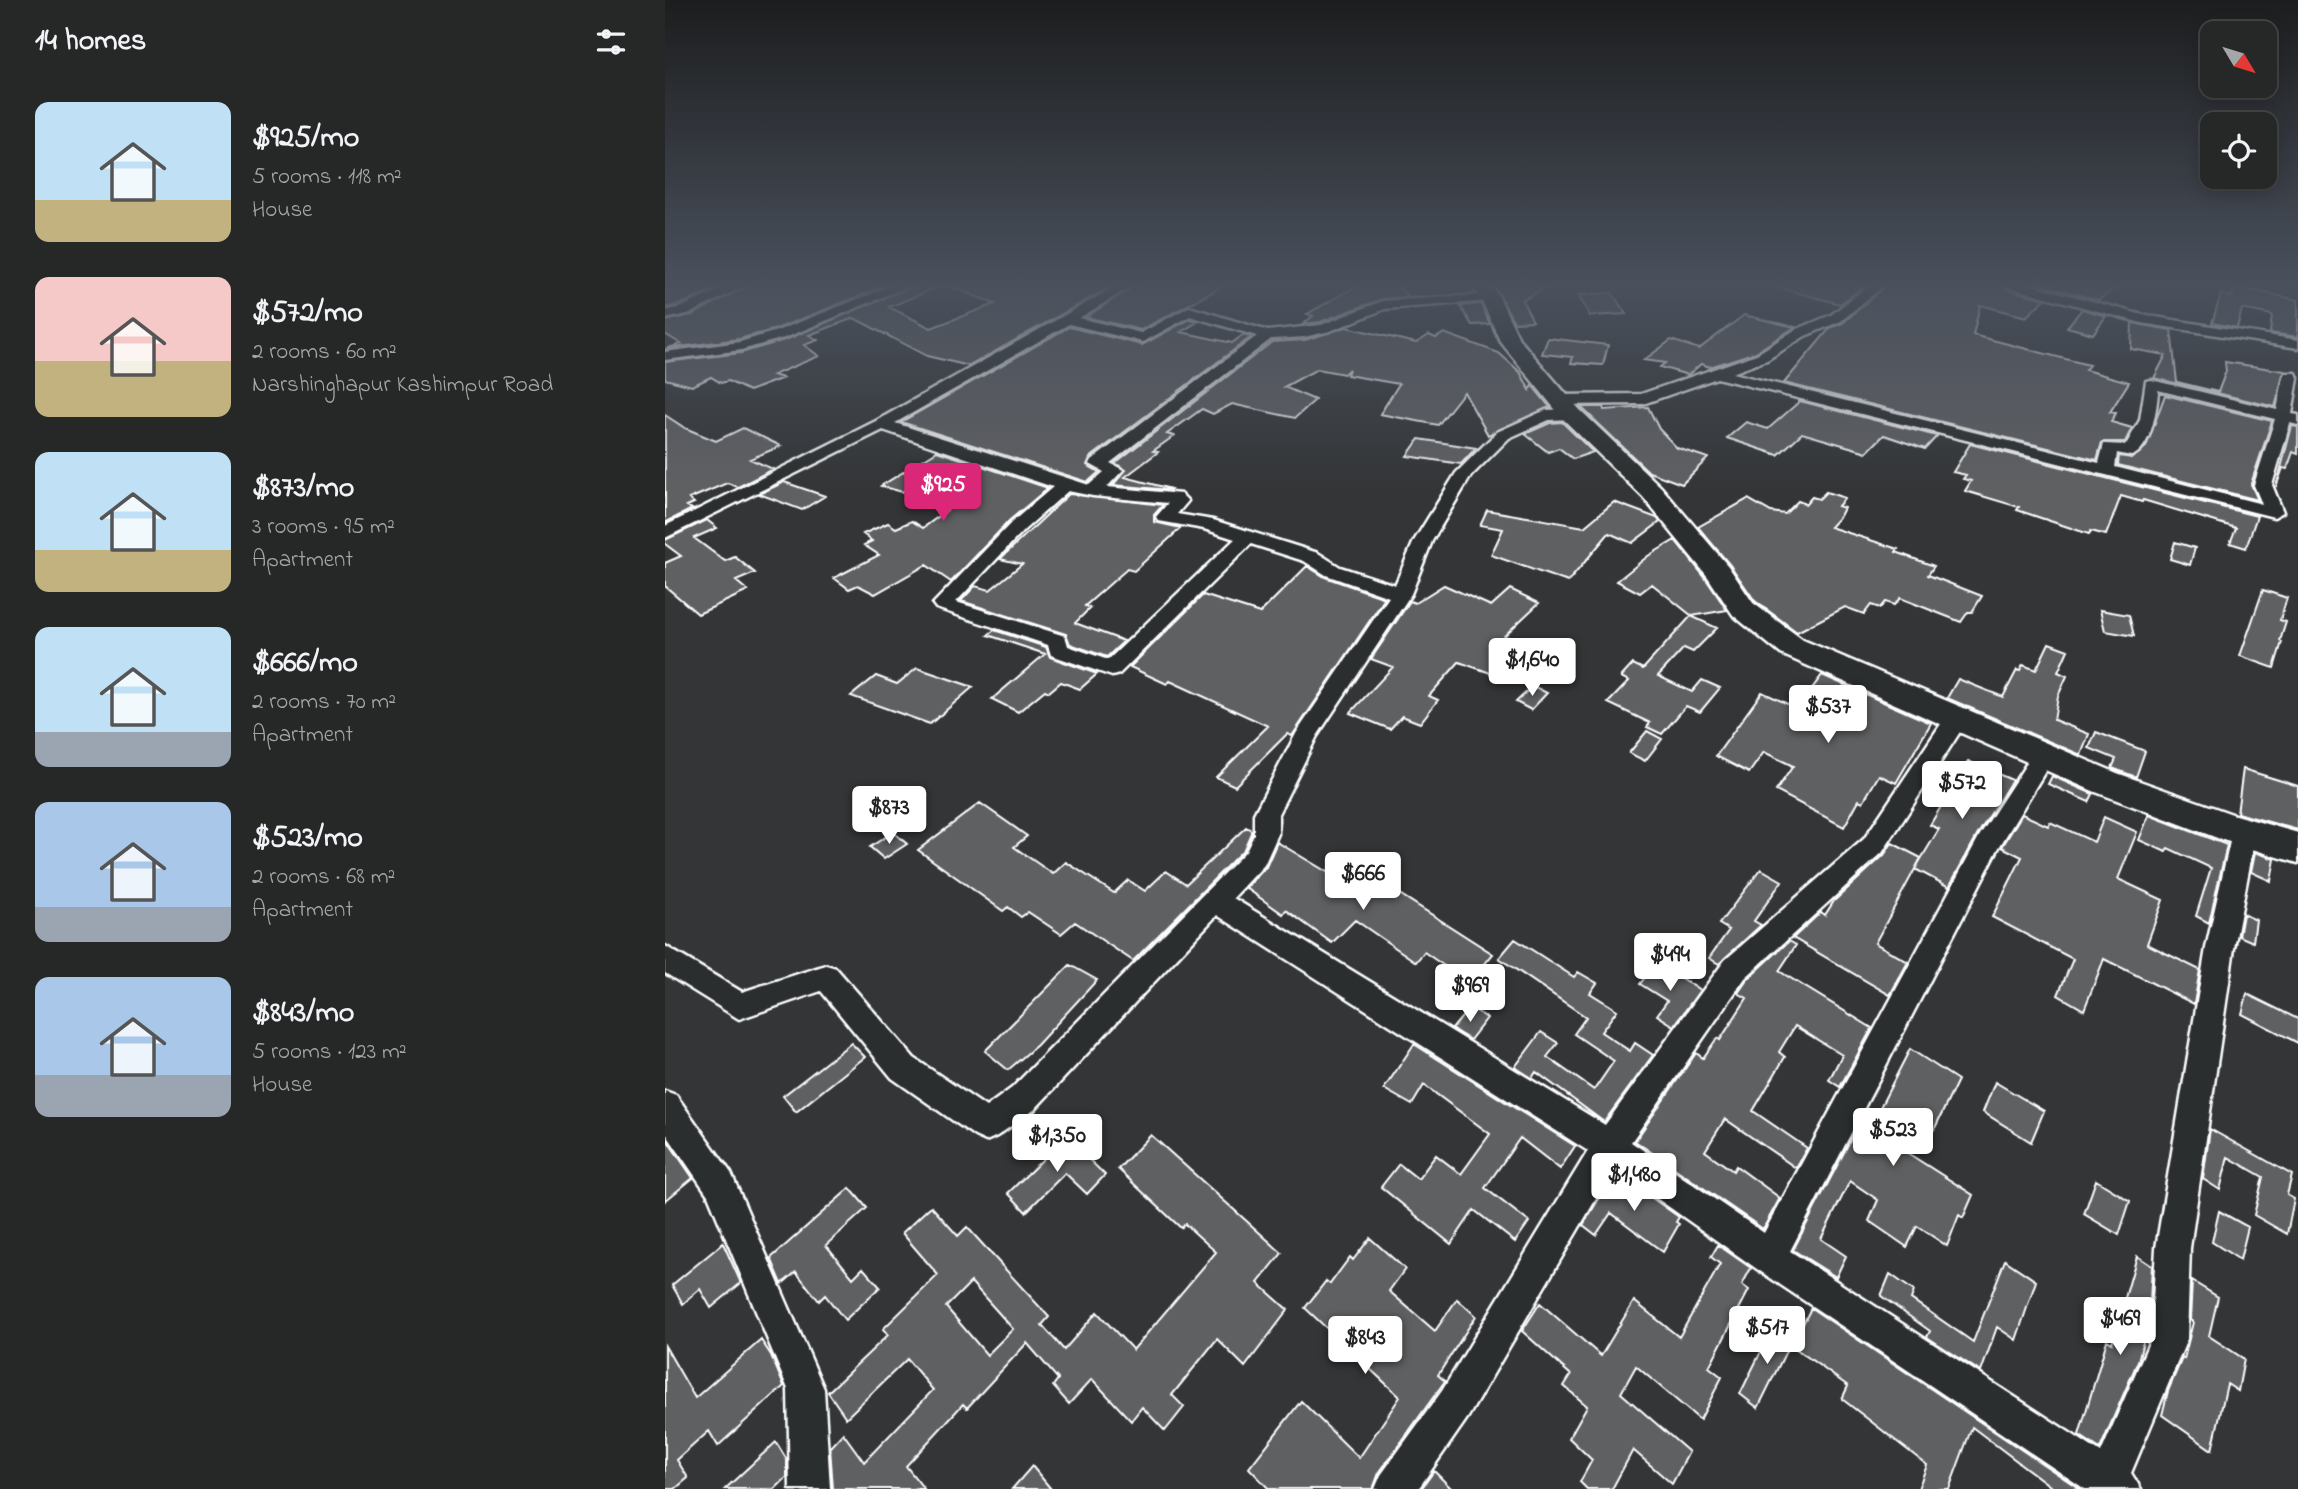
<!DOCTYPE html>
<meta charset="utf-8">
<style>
:root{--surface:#262828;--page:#323434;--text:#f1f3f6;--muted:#a4a6a8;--line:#424445;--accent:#db2777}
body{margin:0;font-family:"Indie Flower",sans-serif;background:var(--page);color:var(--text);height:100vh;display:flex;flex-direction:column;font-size:26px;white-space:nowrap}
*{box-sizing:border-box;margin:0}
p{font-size:23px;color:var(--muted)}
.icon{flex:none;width:38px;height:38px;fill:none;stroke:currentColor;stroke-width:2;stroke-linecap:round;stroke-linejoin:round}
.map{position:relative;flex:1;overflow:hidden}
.details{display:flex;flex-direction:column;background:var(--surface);width:665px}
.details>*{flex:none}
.needle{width:46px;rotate:128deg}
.controls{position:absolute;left:1535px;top:21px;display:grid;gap:14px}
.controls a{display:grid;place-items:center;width:77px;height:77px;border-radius:14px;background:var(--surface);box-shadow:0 4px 18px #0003,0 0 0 2px var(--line);font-size:35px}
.price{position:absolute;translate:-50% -60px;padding:0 16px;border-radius:7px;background:#fff;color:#222;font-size:23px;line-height:46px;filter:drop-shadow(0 2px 4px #0008)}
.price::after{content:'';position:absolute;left:50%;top:42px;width:21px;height:16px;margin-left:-10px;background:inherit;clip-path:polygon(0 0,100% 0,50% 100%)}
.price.selected{background:var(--accent);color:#fff}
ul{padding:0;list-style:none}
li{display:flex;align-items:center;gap:21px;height:175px;padding:0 35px}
li span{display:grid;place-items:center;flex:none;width:196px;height:140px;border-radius:14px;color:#555}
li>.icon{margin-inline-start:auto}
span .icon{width:84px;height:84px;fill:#fffc;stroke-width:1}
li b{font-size:30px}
h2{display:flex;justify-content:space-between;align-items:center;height:84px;padding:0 35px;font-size:30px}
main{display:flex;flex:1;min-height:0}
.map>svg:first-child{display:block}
.building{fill:#5f6162;stroke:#fff;stroke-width:2;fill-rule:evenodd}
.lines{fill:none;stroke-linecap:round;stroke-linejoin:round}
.street-casing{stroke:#fff;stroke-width:5}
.secondary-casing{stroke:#fff;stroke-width:5}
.street{fill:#2a2d2e;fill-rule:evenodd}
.secondary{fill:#2a2d2e;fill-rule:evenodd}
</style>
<main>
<section class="details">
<h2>14 homes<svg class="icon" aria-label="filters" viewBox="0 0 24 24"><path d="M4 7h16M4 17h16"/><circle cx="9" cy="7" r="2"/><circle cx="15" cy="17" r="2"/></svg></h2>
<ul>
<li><span style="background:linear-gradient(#bfe0f5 70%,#c2b280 0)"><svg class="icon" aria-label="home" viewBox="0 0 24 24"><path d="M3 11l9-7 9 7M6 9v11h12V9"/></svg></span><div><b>$925/mo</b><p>5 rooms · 118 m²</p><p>House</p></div></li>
<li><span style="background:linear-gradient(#f6c9c9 60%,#c2b280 0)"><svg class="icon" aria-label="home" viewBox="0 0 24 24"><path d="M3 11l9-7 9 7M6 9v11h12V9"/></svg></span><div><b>$572/mo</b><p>2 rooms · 60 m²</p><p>Narshinghapur Kashimpur Road</p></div></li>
<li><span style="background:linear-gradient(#bfe0f5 70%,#c2b280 0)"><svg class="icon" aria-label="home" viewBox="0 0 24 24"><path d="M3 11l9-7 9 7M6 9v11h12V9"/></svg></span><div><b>$873/mo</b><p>3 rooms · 95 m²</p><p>Apartment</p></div></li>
<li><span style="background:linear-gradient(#bfe0f5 75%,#9aa5b1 0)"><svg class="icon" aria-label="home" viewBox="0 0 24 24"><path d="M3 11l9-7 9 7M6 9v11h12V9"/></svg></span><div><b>$666/mo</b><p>2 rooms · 70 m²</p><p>Apartment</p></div></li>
<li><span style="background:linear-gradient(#a9c7e8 75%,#9aa5b1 0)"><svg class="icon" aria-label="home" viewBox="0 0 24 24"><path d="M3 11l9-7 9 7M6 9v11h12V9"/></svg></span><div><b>$523/mo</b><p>2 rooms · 68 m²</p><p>Apartment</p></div></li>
<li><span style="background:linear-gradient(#a9c7e8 70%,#9aa5b1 0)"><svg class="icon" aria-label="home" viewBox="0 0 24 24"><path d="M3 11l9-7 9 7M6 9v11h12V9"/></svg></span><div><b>$843/mo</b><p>5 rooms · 123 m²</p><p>House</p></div></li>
</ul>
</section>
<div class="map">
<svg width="1633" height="1489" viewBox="0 0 1633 1489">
<rect width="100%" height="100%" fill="#333536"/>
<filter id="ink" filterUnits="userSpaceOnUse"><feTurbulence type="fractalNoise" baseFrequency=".0143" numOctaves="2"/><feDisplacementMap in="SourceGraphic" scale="14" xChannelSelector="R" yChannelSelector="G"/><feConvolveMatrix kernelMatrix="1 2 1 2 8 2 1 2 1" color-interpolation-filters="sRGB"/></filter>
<g filter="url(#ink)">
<!-- building -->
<path class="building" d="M0,283H63L16,304L0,308Z
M87,283H227L111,329L74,339L0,349L16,344L0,334V321L27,315Z
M253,283H452L304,366L262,356L189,318L144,335L153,340L139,345L154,356L108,375L118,378L84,391L63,381L56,383L46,377L27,386L0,379V362L76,353L123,339ZM280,284L330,304L266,328L224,307Z
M474,283H564L476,330L421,317Z
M697,283H731L743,297L717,299L655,322L638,324L648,316L642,314Z
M827,283H889L857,300L868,321L849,322Z
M1116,283H1203L1175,304L1115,288Z
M1224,283H1336L1340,289L1380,299L1361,317L1315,305L1308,335L1424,365L1420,370L1464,382L1445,412L1451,413L1446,422L1467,428L1460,442H1437L1432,460L1119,383L1165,328L1178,323Z
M1369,283H1456L1434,300Z
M1572,287L1633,300V337L1605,333L1607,315L1577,309L1572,328L1547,323L1556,294L1566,297Z
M947,293L961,314L925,316L913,295Z
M816,304L825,324L807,325L795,306Z
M1417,309L1441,316L1428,334L1402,327Z
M1079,315L1130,327L1091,352L1045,367L1036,364L1023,375L995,367L1000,363L979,360L1006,340L1034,349Z
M525,319L534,321L516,332L567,343L578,335L586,337L425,458L422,465L434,472L423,482L236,422L404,327L477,345Z
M1467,323L1506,330L1512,382L1553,392L1561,371L1560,362L1620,371L1610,407L1489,378L1501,355L1466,349Z
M681,327L751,343L764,335L771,338L779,333L834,353L855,372L865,390L867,385L885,407L823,435L799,392L773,425L715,414L734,384L682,375L684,369L679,374L652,369L619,387L650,400L630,418L567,404L548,414L537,409L502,434L509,436L488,451L493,452L460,477L506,489L505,490L448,485L461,470L450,463L607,342L640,340Z
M883,338L943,345L938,365L906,363L908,357L877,354Z
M1500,395L1607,421L1586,484L1593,500L1453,465L1454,456L1467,458L1481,447Z
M1135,401L1272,436L1260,449L1219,435L1202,452L1137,433L1113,455L1062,438L1081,422L1103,429Z
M916,407H938L939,410L983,407L994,429L1012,448L1043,458L1017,484L984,472Z
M0,415L20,428L51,441L78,428L116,446L85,459L108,469L73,487L62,483L24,499L29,503L22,506L27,509L0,523Z
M897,422L928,452L908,459L894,448L883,452L860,434L885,423Z
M1627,426L1633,427V454L1628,452L1622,469L1618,468L1611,487Z
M754,439L811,448L796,464L742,456Z
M1305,444L1592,516L1581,548L1565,543L1571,528L1478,500L1477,502L1456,496L1441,535L1426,531L1424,534L1352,510L1354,507L1300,491L1306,481L1298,479L1301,475L1288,472Z
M272,451L383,488L345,520L286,582L261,565L210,594L193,585L184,589L169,578L214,555L199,545L207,541L198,534L223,523L231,528L247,521L258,528L302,495L263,482L255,487L249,485L237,492L216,486Z
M119,482L160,496L137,510L94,494Z
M1161,492L1180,498L1173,506L1179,508L1175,516L1165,527L1233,549L1231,552L1269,566L1263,575L1317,596L1307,612H1303L1296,622L1235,598L1229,605L1220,602L1215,608L1206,605L1199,614L1180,607L1132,632L1090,601L1065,565L1033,527L1083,499L1106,512L1120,514L1133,501L1141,504L1147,497L1154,499Z
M404,494L498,505L489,515V522L516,528L469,571L462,569L420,606L425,608L410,623L459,641L442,657L405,644L401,634L296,601L310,586L325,590L357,564L335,559Z
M949,502L992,518L995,522L967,543L944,533L903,582L826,555L838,529L815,525L822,510L919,527Z
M42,520L52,528L29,538L60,561L70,557L90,573L71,581L83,591L33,614L0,586V563L16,556L0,544V540Z
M1010,540L1041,579L1062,610L1027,616L987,584L975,593L952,581L983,556Z
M1510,542L1530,548L1525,565L1505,559Z
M642,566L660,577L720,598L627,736L622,734L570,786L551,777L603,726L505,681L502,684L465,667L538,595L595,613Z
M779,585L826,606L845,589L874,603L839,636L862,643L837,677L794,662L764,696L773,700L755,723L737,716L725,729L685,713L728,667L706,659L745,601L750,603Z
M1598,590L1622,598L1615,620L1621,622L1615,641L1617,642L1609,668L1575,656Z
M1435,610L1464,615L1469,636L1440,631Z
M1026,616L1052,628L1028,652L1019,648L993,676L1027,692L1037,680L1055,688L1035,712L1021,706L997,734L982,727L985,723L943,703L964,681L956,677L968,664L978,669Z
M329,630L381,647L385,657L432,674L415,689L396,682L384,692L380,690L353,712L327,699L380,654L323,635Z
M1384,643L1403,650L1393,672L1402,676L1393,696L1389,720L1424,734L1416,755L1282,698L1293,679L1338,697L1352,670L1355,671L1358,665L1371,670Z
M252,668L308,687L265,724L186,696L211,676L232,684Z
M1157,675L1266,723L1231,783L1214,775L1198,802L1194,800L1179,827L1111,791L1128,766L1099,752L1084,773L1051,756L1097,692L1127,706L1131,700L1137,702Z
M868,686L882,693L866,710L851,702Z
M982,731L997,739L980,761L964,753Z
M1431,732L1480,751L1471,777L1447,768L1451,759L1424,748Z
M1303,761L1347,780L1313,834L1284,887L1250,869L1274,829L1265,825Z
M1578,769L1633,786V830L1572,813Z
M1387,776L1428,794L1424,802L1383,784Z
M315,803L362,836L349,847L388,874L401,862L449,893L463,880L480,891L501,871L521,884L581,827L586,830V833L579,849L468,961L410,922L396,934L363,912L356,917L343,907L338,911L253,850Z
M1357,814L1383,826L1385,822L1429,842L1439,817L1472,832L1453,879L1498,900L1482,944L1535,970L1529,1004L1439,959L1419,1010L1393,995L1408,959L1327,917L1357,857L1337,847Z
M1484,815L1562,845L1544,923L1531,916L1546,868L1503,848L1501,852L1474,840Z
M228,832L242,844L219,859L205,847Z
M612,842L694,891L708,877L828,954L804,983L759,952L751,962L690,920L667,943L621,910L618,914L581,888L601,867Z
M1227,843L1256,858L1210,943L1243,962L1225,995L1128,938L1156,912L1160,915L1169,901L1219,855Z
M1590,852L1610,859L1606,881L1586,872Z
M1096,869L1117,881L1089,921L1096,925L1054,964L1044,958L1064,930L1054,924Z
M1578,914L1591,920L1588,942L1574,936Z
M850,939L909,977L913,972L932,983L925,993L952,1010L936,1032L965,1051L970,1043L988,1055L939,1122L871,1072L867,1078L850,1067L876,1032L893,1043L882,1057L929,1090L949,1061L909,1034L921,1017L834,958Z
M1124,941L1131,945L1114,971L1207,1028L1175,1087L1164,1080L1177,1055L1130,1026L1114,1052L1120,1057L1088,1111L1142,1148L1131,1168L1060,1119L1040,1151L1068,1171L1071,1166L1115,1198L1098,1229L970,1141L1031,1053L1038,1058L1052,1038L1055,1040L1082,998L1073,993L1082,980Z
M991,963L1035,990L1009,1026L992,1015L1002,1001L975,984Z
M405,965L432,980L372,1045L343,1070L320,1051Z
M1582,994L1633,1019V1043L1577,1014Z
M805,1007L822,1018L805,1040L787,1029Z
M186,1043L200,1057L131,1112L118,1096Z
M749,1044L910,1146L895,1169L855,1138L820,1188L864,1222L850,1242L809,1210L786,1244L716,1187L734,1164L753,1179L771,1155L796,1174L825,1134L759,1085L747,1105L719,1089Z
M1245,1049L1293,1080L1269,1130L1256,1121L1241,1152L1308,1195L1298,1218L1294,1215L1282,1246L1252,1226L1242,1247L1204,1221L1213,1200L1185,1181L1156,1239L1181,1256L1171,1277L1128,1250L1199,1114L1208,1121Z
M1330,1082L1379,1111L1366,1142L1318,1112Z
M1545,1129L1627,1175L1622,1195L1629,1199L1622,1234L1589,1215L1598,1177L1563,1157L1555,1190L1538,1179Z
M486,1135L617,1253L593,1283L623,1310L580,1367L552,1339L507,1395L519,1407L500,1431L477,1407L466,1421L427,1379L404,1404L388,1386L393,1379L362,1343L302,1408L298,1404L241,1466L259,1489H168L165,1447L178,1433L199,1462L268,1390L242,1359L181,1418L163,1392L223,1335L218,1329L273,1275L237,1233L266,1206L293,1236L302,1227L330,1258L384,1317L377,1325L399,1350L432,1312L468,1350L551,1252L520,1224L516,1228L453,1169ZM306,1282L348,1329L322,1355L281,1307Z
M0,1137L28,1178L0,1201Z
M401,1137L440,1175L422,1194L400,1173L361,1212L343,1193Z
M950,1172L1014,1217L1011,1222L1014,1224L998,1252L946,1213L931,1235L918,1225Z
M1431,1180L1465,1201L1454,1235L1419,1214Z
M185,1188L202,1208L161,1245L188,1278L198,1268L215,1287L180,1320L160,1295L154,1301L131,1272L117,1284L106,1258Z
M1554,1211L1583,1227L1575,1260L1547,1242Z
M705,1238L740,1269L724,1291L770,1331L792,1299L811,1316L773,1375L780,1381L714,1473L708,1489H604L584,1468L636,1401L694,1458L735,1397L640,1308L661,1281L665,1284L685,1257L688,1260Z
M58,1243L76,1283L46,1308L35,1289L18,1304L7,1285Z
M1053,1245L1086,1268L1077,1285L1084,1290L1044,1367L1057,1377L1035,1420L971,1366L956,1393L1024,1452L1007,1484L968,1450L947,1489H922L915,1482L927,1460L904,1438L922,1406L899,1386L906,1375L857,1331L875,1303L936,1356L969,1301L1014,1337L1055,1264L1046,1257Z
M1472,1256L1487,1266L1484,1320L1473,1361L1435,1449L1414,1435L1442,1340L1447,1343Z
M1340,1260L1371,1281L1351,1340L1332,1327L1316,1372L1262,1337L1265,1331L1216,1296L1225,1274L1249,1291L1246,1299L1308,1342Z
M1527,1281L1553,1297L1544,1336L1579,1359L1573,1391L1562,1384L1547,1450L1497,1415L1503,1391L1517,1358L1519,1359L1528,1322L1525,1320Z
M1146,1308L1415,1489H1389L1307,1427L1284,1489H1253L1262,1465L1177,1399L1183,1386L1127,1346Z
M1110,1323L1128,1337L1093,1408L1075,1394Z
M96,1340L106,1355L119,1386L53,1446L44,1431L12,1460L23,1478L10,1489H0V1346L30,1398Z
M111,1442L122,1460V1477L110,1489H60Z
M367,1466L386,1489H347Z
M769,1471L787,1489H756Z"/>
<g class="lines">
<!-- street casing -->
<g class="street-casing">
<path id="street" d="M69,283H85L26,313L0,319V311L17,307Z
M234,283H251L122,337L76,350L0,360V352L75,342L112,331Z
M457,283H472L414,318L476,333L524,307L603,331L656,325L718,301L830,294V300L825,301L720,309L665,331L639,337L606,339L445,463L458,470L442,487L516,494L523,501L512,514L548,520L653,553L675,567L730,585L749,541L791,473L832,432L881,410L906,409L914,414L906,419L884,420L844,438L806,476L767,541L746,594L652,736L613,814V834L599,865L568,898L940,1125L1060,960L1199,839L1284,712L1292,710L1300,712L1303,718L1300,724L1217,853L1080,978L966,1142L1099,1233L1315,835L1371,749L1379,747L1387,749L1390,755L1333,849L1125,1251L1436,1453L1486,1338L1491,1248L1541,948L1567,833L1570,826L1579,823L1588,826L1591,833L1569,948L1525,1248L1522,1339L1466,1473L1476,1489H1420L1092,1269L949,1168L803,1417L753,1489H710L716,1475L777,1391L923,1151L552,915L369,1110L332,1136L321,1141L310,1136L227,1078L156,991L74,1019L0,973V946L77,992L161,965L171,968L249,1058L321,1107L347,1088L581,851L589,834V814L632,732L724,597L661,575L639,561L586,544L454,674L447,676L386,655L383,645L271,608L268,604L347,522L388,487L218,430L0,538V526L211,421ZM525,316L592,336L427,460L425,464L439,472L424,485L230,423L404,324L478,342ZM403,491L428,496L503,503L491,517L494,521L539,529L570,539L443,660L403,646L400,636L291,602L359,530Z
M1207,283H1221L1176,321L1140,336L1102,360L1067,373L1434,463L1439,444L1461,445L1475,420L1481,381L1486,380L1612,410L1619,376L1621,373H1631L1633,378L1627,414L1633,415V425L1625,423L1607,485L1618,512L1609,517L1052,378L978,404L894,405L886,400L894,395L976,394L1092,354L1130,330L1166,315ZM1493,390L1610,419L1589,485L1597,504L1450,467L1452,453L1466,456C1486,451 1492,408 1493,390Z
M1339,283H1359L1478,315L1633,340V348L1477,323L1341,286Z
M0,1091L11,1095L66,1173L159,1389L165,1489H125L123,1389L43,1195L0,1132Z"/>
</g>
<!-- secondary casing -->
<g class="secondary-casing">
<path id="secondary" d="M805,283H824L834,297L854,339L914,409L996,487L1063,566L1088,603L1138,640L1452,773L1570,815L1633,833V863L1555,839L1428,791L1116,654L1068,615L1043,577L978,497L898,419L835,341L816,298Z"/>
</g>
<!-- street -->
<use href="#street" class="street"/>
<!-- secondary -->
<use href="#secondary" class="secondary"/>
</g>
</g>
<!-- sky -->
<linearGradient id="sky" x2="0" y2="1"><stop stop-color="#1c1d1e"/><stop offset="0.58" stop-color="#4a515d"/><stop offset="1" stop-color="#4a515d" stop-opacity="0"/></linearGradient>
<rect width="1633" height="491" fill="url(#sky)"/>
</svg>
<div class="controls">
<a><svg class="needle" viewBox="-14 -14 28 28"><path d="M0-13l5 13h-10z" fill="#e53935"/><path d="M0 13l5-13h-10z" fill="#a4a6a8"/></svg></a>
<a><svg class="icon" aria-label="locate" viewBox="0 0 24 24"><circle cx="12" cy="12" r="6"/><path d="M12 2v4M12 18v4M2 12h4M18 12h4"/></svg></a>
</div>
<b class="price selected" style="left:278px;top:523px">$925</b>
<b class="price" style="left:867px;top:698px">$1,640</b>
<b class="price" style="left:1163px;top:745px">$537</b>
<b class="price" style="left:1297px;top:821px">$572</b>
<b class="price" style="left:224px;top:846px">$873</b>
<b class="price" style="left:698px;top:912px">$666</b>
<b class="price" style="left:1005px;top:993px">$494</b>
<b class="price" style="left:805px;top:1024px">$969</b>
<b class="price" style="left:1228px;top:1168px">$523</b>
<b class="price" style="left:392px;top:1174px">$1,350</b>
<b class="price" style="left:969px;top:1213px">$1,480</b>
<b class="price" style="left:1455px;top:1357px">$469</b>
<b class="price" style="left:1102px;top:1366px">$517</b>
<b class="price" style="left:700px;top:1376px">$843</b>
</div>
</main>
